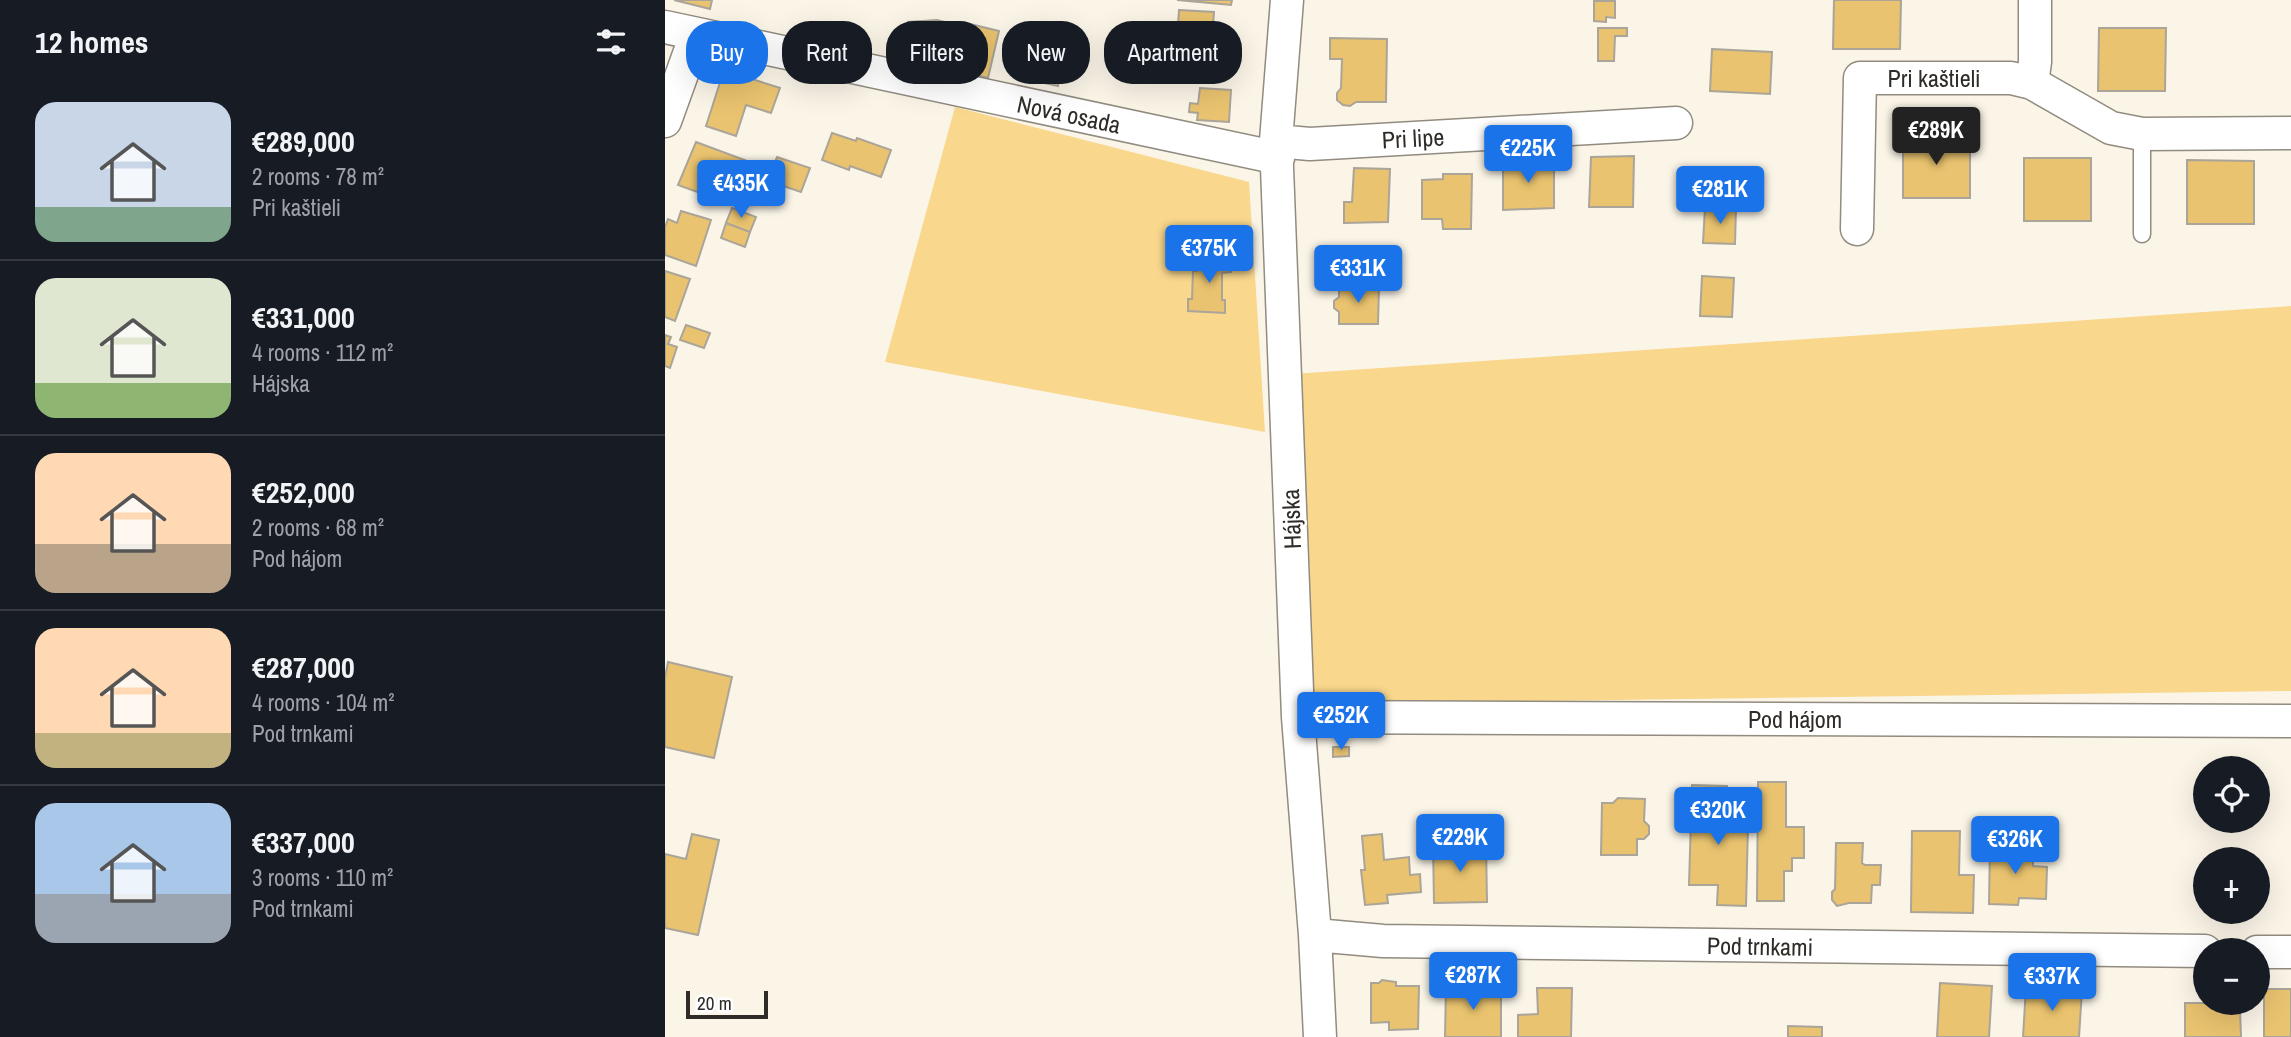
<!DOCTYPE html>
<meta charset="utf-8">
<style>
:root{--surface:#171b24;--page:#20242c;--text:#f1f3f6;--muted:#9ea1a6;--line:#363941;--accent:#1a73e8}
body{margin:0;font-family:"Archivo Narrow",sans-serif;background:var(--page);color:var(--text);height:100vh;display:flex;flex-direction:column;font-size:26px;white-space:nowrap}
*{box-sizing:border-box;margin:0}
p{font-size:23px;color:var(--muted)}
.icon{flex:none;width:38px;height:38px;fill:none;stroke:currentColor;stroke-width:2;stroke-linecap:round;stroke-linejoin:round}
.map{position:relative;flex:1;overflow:hidden}
.panel{display:flex;flex-direction:column;background:var(--surface);width:665px}
.panel>*{flex:none}
.top-card{position:absolute;left:21px;top:21px;width:665px;height:63px;display:flex;gap:14px}
.buttons{position:absolute;left:1528px;top:756px;display:grid;gap:14px}
.buttons a{display:grid;place-items:center;width:77px;height:77px;border-radius:50%;background:var(--surface);box-shadow:0 7px 28px #0002;font-size:35px}
.scale{position:absolute;left:21px;bottom:18px;width:82px;box-sizing:border-box;padding-left:7px;border:4px solid #2f2c28;border-top:0;font-size:19px;line-height:24px;white-space:nowrap;color:#2f2c28;-webkit-text-stroke:5px #fff;paint-order:stroke}
.price{position:absolute;translate:-50% -60px;padding:0 16px;border-radius:7px;background:var(--accent);color:#fff;font-size:23px;line-height:46px;filter:drop-shadow(0 2px 4px #0008)}
.price::after{content:'';position:absolute;left:50%;top:42px;width:21px;height:16px;margin-left:-10px;background:inherit;clip-path:polygon(0 0,100% 0,50% 100%)}
.price.on{background:#222;color:#fff}
ul{padding:0;list-style:none}
li{display:flex;align-items:center;gap:21px;height:175px;padding:0 35px}
li+li{border-top:2px solid var(--line)}
li span{display:grid;place-items:center;flex:none;width:196px;height:140px;border-radius:21px;color:#555}
li>.icon{margin-inline-start:auto}
span .icon{width:84px;height:84px;fill:#fffc;stroke-width:1}
li b{font-size:30px}
h2{display:flex;justify-content:space-between;align-items:center;height:84px;padding:0 35px;font-size:30px}
.tag{padding:0 24px;border-radius:28px;background:var(--surface);box-shadow:0 7px 28px #0002;font-size:24px;line-height:63px}
.tag.on{background:var(--accent);color:#fff}
main{display:flex;flex:1;min-height:0}
.map>svg:first-child{display:block}
.green{fill:#f9d78d}
.building{fill:#e9c36f;stroke:#aaa499;stroke-width:2}
.lines{fill:none;stroke-linecap:round;stroke-linejoin:round}
.lane-casing{stroke:#918b80;stroke-width:19}
.street-casing{stroke:#918b80;stroke-width:35}
.lane{stroke:#fff;stroke-width:16}
.street{stroke:#fff;stroke-width:32}
.labels{text-anchor:middle;dominant-baseline:central;stroke-width:5;stroke-linejoin:round;paint-order:stroke}
.street-label{font-size:24px;fill:#2f2c28;stroke:#fff}
</style>
<main>
<section class="panel">
<h2>12 homes<svg class="icon" aria-label="filters" viewBox="0 0 24 24"><path d="M4 7h16M4 17h16"/><circle cx="9" cy="7" r="2"/><circle cx="15" cy="17" r="2"/></svg></h2>
<ul>
<li><span style="background:linear-gradient(#c9d6e8 75%,#7fa58c 0)"><svg class="icon" aria-label="home" viewBox="0 0 24 24"><path d="M3 11l9-7 9 7M6 9v11h12V9"/></svg></span><div><b>€289,000</b><p>2 rooms · 78 m²</p><p>Pri kaštieli</p></div></li>
<li><span style="background:linear-gradient(#dfe7d0 75%,#8fb573 0)"><svg class="icon" aria-label="home" viewBox="0 0 24 24"><path d="M3 11l9-7 9 7M6 9v11h12V9"/></svg></span><div><b>€331,000</b><p>4 rooms · 112 m²</p><p>Hájska</p></div></li>
<li><span style="background:linear-gradient(#ffd9b3 65%,#b9a48a 0)"><svg class="icon" aria-label="home" viewBox="0 0 24 24"><path d="M3 11l9-7 9 7M6 9v11h12V9"/></svg></span><div><b>€252,000</b><p>2 rooms · 68 m²</p><p>Pod hájom</p></div></li>
<li><span style="background:linear-gradient(#ffd9b3 75%,#c2b280 0)"><svg class="icon" aria-label="home" viewBox="0 0 24 24"><path d="M3 11l9-7 9 7M6 9v11h12V9"/></svg></span><div><b>€287,000</b><p>4 rooms · 104 m²</p><p>Pod trnkami</p></div></li>
<li><span style="background:linear-gradient(#a9c7e8 65%,#9aa5b1 0)"><svg class="icon" aria-label="home" viewBox="0 0 24 24"><path d="M3 11l9-7 9 7M6 9v11h12V9"/></svg></span><div><b>€337,000</b><p>3 rooms · 110 m²</p><p>Pod trnkami</p></div></li>
</ul>
</section>
<div class="map">
<svg width="1626" height="1037" viewBox="0 0 1626 1037">
<rect width="100%" height="100%" fill="#fbf5e8"/>
<!-- green -->
<path class="green" d="M290,107L584,182L600,432L220,362Z
M1626,306V691L644,704L628,374Z"/>
<!-- building -->
<path class="building" d="M9,0H47L45,9Z
M512,0H567L566,5Z
M1169,0H1236L1235,49H1168Z
M929,1H950V18L941,17V22L929,21Z
M514,10L549,12L548,25H561L559,42H547V57L511,55Z
M272,20L296,26L297,22L334,31L323,78L229,55L236,25L243,27V22Z
M933,28H962V36H950L949,61H933Z
M1434,28H1501L1500,91H1433Z
M357,36L400,45L393,86L348,76Z
M665,38L722,39L721,102H691L685,106L678,105L672,100V93L676,88L677,59H665Z
M1047,49L1107,52L1105,94L1045,91Z
M59,70L115,88L106,113L81,105L71,136L41,126Z
M535,88L566,90L564,122L532,120L533,113L524,112L525,103L533,104Z
M167,133L191,141L192,138L226,150L216,177L185,166L184,170L157,160Z
M1238,135L1305,136V198H1238Z
M31,142L85,162L68,205L13,185Z
M969,156L968,207H924L926,157Z
M112,157L145,168L136,192L103,181Z
M863,158V164H889V208L838,210V159Z
M1359,158H1426V221H1359Z
M1522,160L1589,161V224H1522Z
M689,168L725,169L723,222L679,223V202H687Z
M1041,168L1073,170L1071,208L1040,207Z
M778,174H807L806,229H778L777,219H757V180L778,179Z
M1040,207L1071,208L1070,244L1038,243Z
M67,208L91,217L85,232L61,223Z
M16,211L46,220L31,266L0,255V227L3,219L12,223Z
M61,223L85,232L80,247L56,238Z
M540,254L551,258H566V272L557,273V300H560V313L523,311V299H527L528,271H532L533,257Z
M0,271L25,279L10,321L0,317Z
M1037,276L1069,278L1067,317L1035,316Z
M674,286L714,287L713,324H674V312L669,308V301L674,297Z
M21,325L45,333L39,348L15,340Z
M0,335L6,337L3,344L12,347L5,368L0,366Z
M3,662L67,677L49,758L0,747V677Z
M668,747H684V756L668,757Z
M1093,782H1121V827H1139V858H1127V871H1119V901H1092Z
M1027,785L1062,786V826H1083L1081,906L1052,905L1053,885H1024Z
M953,798L980,799L979,821L984,826V834L979,839H972V855H936L937,803H948Z
M1247,831H1295L1294,875H1309L1308,913L1246,912Z
M27,834L54,840L33,935L0,928V854L21,859Z
M717,834L719,860L744,857L745,875L755,874L756,892L722,895L723,903L700,905L696,870H700L697,836Z
M1171,843H1198L1197,863L1200,865H1216L1215,885H1207L1206,903H1184L1172,906L1167,900V892L1170,889Z
M768,845H821L822,902L769,903Z
M1325,845L1368,847V866L1382,867L1381,899L1354,898L1353,905L1324,904Z
M717,980L731,982V986H754L753,1029L724,1030V1022L706,1023V983H714Z
M1275,983L1327,986L1324,1037H1272Z
M781,986H836V1037H780Z
M1361,987L1417,990L1414,1037H1358Z
M872,988H907L906,1037H853V1015L873,1014Z
M1599,989H1626V1037H1599Z
M1520,1003H1548L1549,1009H1575L1576,1037H1520Z
M1123,1026L1157,1027V1037H1123Z"/>
<g class="lines">
<!-- lane casing -->
<g class="lane-casing">
<path id="lane" d="M1477,134V234"/>
</g>
<!-- street casing -->
<g class="street-casing">
<path id="street" d="M622,0L611,141L633,717L650,935L655,1037
M0,27L613,158
M1367,83L1446,128L1477,134L1626,133
M0,121L31,35
M611,141L645,144L1011,123
M1192,229L1195,78H1346L1367,83L1370,62V0
M633,717L1626,721
M650,935L718,941L1540,951
M1592,952H1626"/>
</g>
<!-- lane -->
<use href="#lane" class="lane"/>
<!-- street -->
<use href="#street" class="street"/>
</g>
<g class="labels">
<!-- street labels -->
<g class="street-label">
<text x="1269" y="78">Pri kaštieli</text>
<text transform="translate(404 114) rotate(12)">Nová osada</text>
<text transform="translate(748 138) rotate(-3)">Pri lipe</text>
<text transform="translate(626 519) rotate(-92)">Hájska</text>
<text x="1130" y="719">Pod hájom</text>
<text transform="translate(1095 946) rotate(1)">Pod trnkami</text>
</g>
</g>
</svg>
<div class="buttons">
<a><svg class="icon" aria-label="locate" viewBox="0 0 24 24"><circle cx="12" cy="12" r="6"/><path d="M12 2v4M12 18v4M2 12h4M18 12h4"/></svg></a>
<a>+</a>
<a>−</a>
</div>
<div class="scale">20 m</div>
<b class="price on" style="left:1271px;top:167px">€289K</b>
<b class="price" style="left:863px;top:185px">€225K</b>
<b class="price" style="left:76px;top:220px">€435K</b>
<b class="price" style="left:1055px;top:226px">€281K</b>
<b class="price" style="left:544px;top:285px">€375K</b>
<b class="price" style="left:693px;top:305px">€331K</b>
<b class="price" style="left:676px;top:752px">€252K</b>
<b class="price" style="left:1053px;top:847px">€320K</b>
<b class="price" style="left:795px;top:874px">€229K</b>
<b class="price" style="left:1350px;top:876px">€326K</b>
<b class="price" style="left:808px;top:1012px">€287K</b>
<b class="price" style="left:1387px;top:1013px">€337K</b>
<div class="top-card">
<a class="tag on">Buy</a>
<a class="tag">Rent</a>
<a class="tag">Filters</a>
<a class="tag">New</a>
<a class="tag">Apartment</a>
</div>
</div>
</main>
